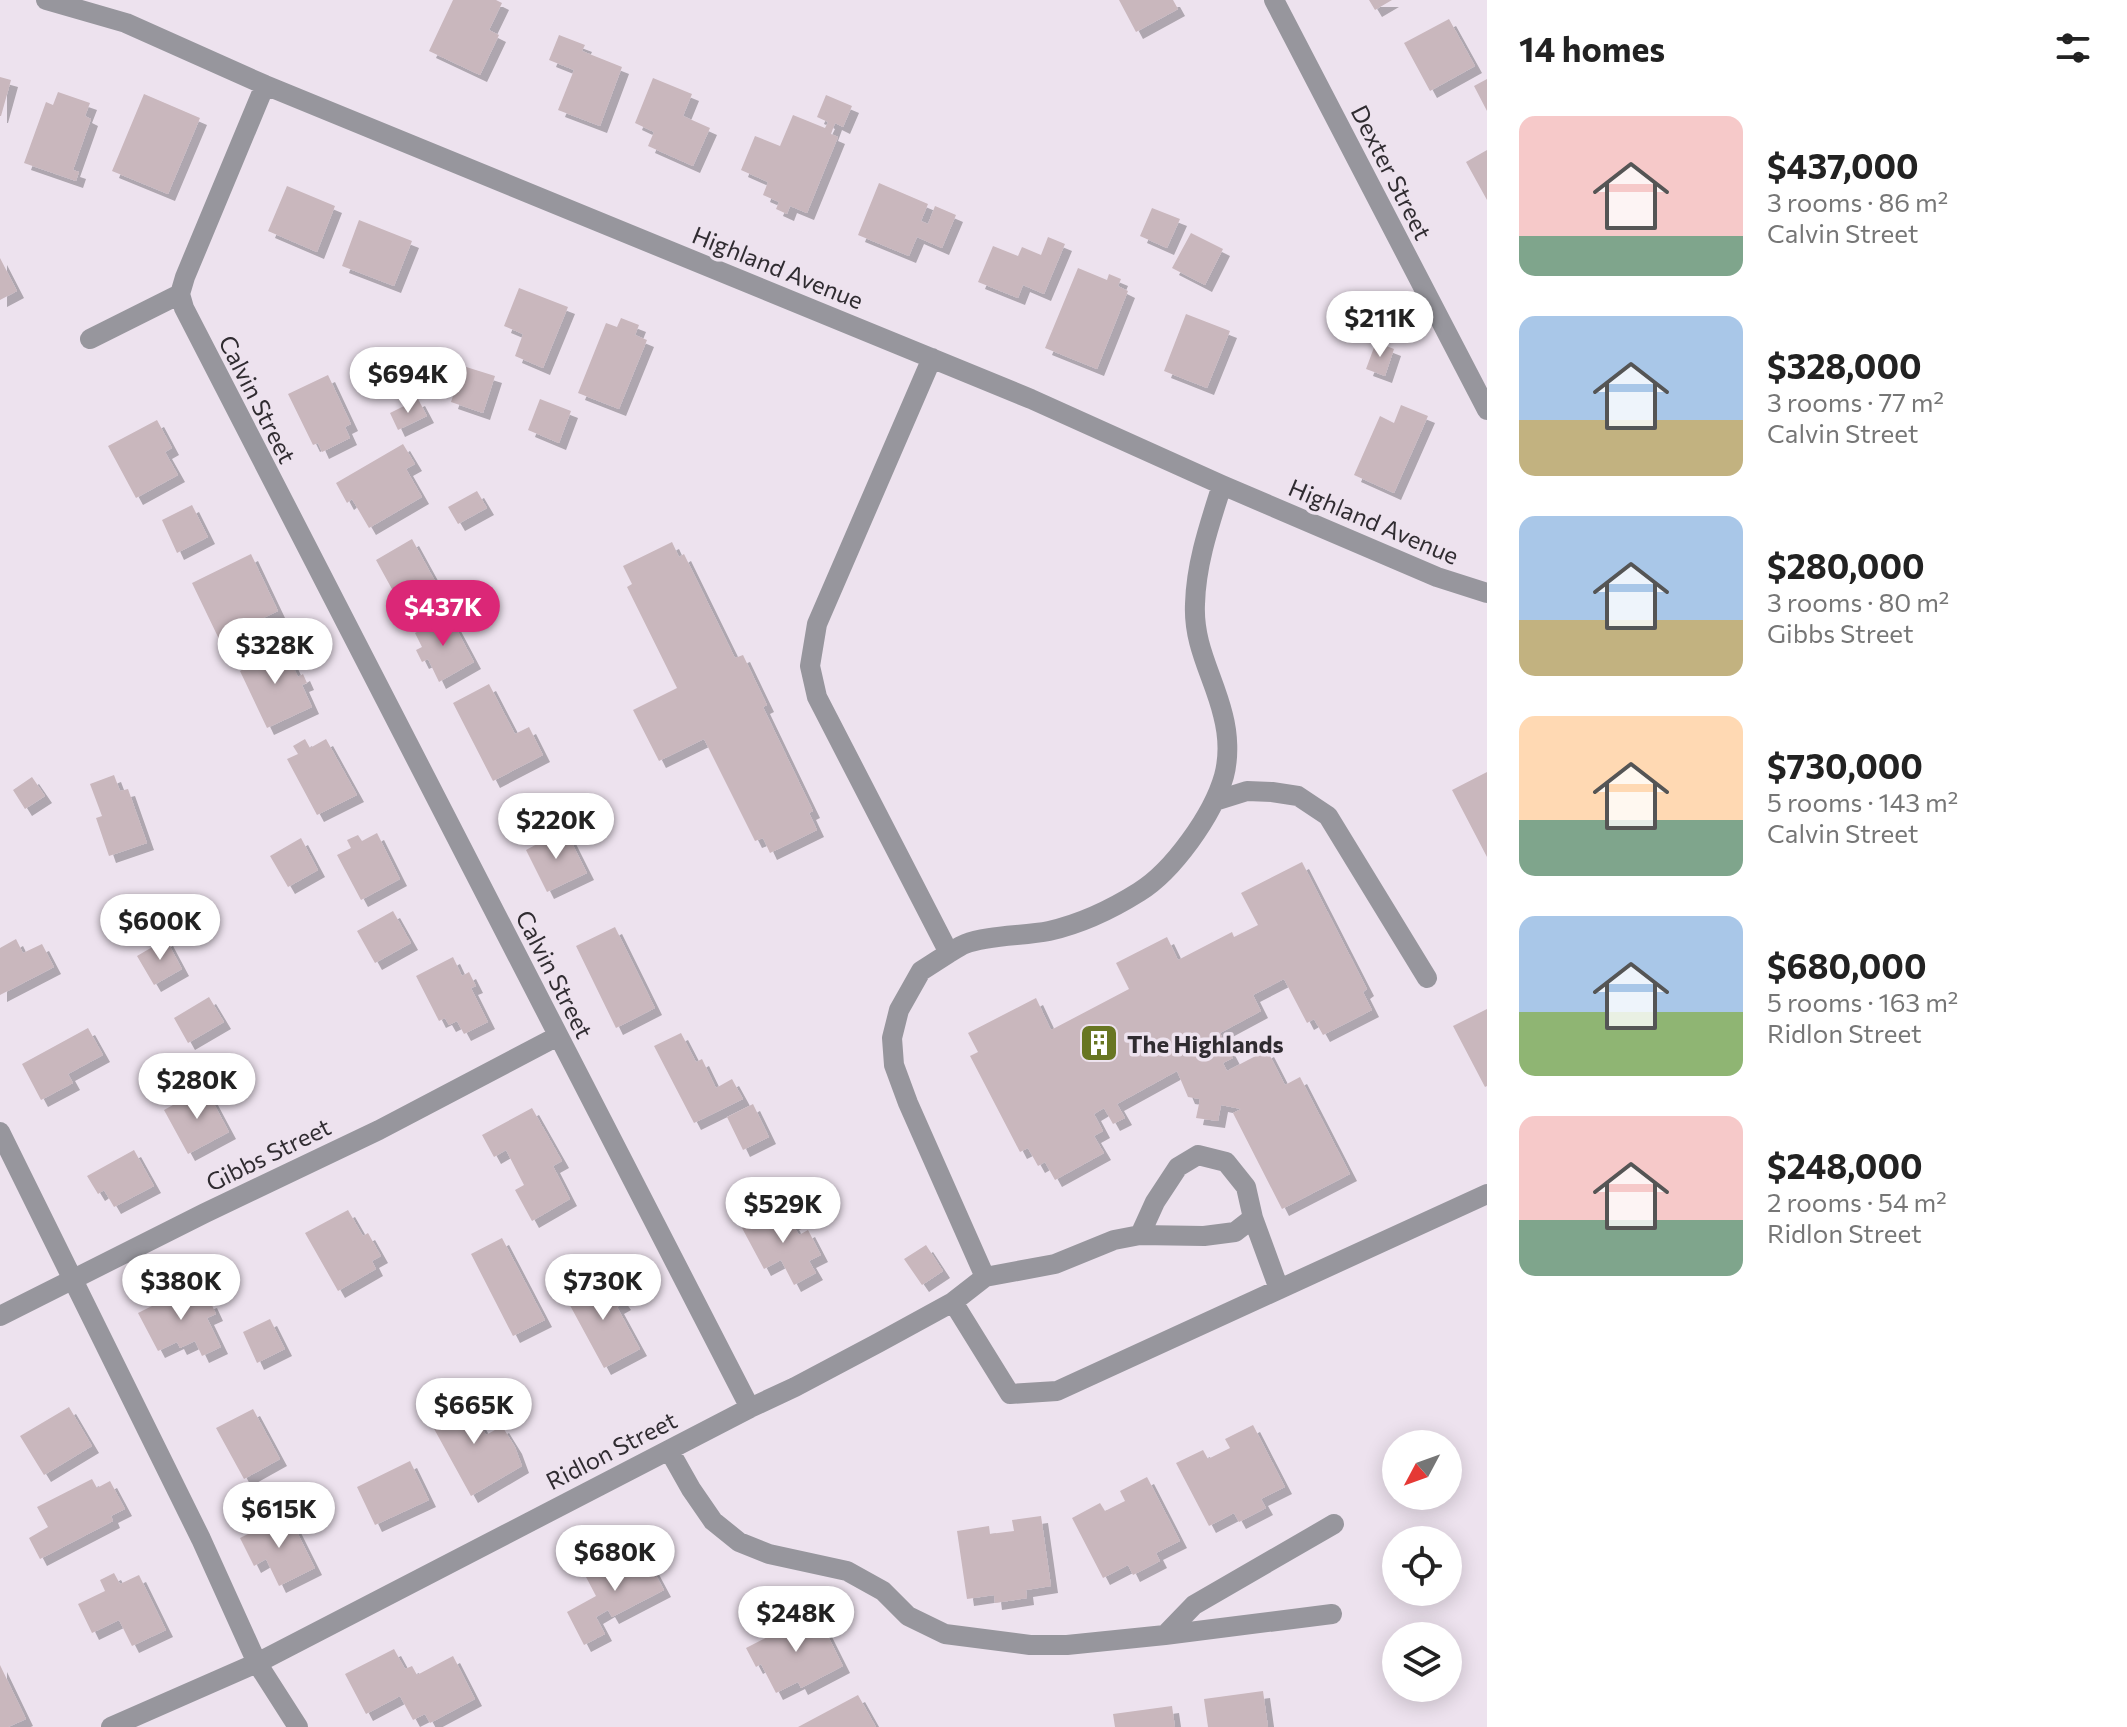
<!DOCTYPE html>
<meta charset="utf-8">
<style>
:root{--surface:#fff;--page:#f6f6f6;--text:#222;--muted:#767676;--accent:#db2777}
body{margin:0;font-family:Commissioner,sans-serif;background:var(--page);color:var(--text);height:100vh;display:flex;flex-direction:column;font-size:30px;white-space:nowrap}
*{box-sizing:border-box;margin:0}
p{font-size:26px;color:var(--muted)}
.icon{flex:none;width:44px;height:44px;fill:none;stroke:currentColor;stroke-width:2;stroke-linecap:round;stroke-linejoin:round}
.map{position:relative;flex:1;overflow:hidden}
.details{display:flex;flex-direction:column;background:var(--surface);width:640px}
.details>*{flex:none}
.needle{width:52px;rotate:229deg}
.controls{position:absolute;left:1382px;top:1430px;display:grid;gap:16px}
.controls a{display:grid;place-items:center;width:80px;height:80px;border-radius:50%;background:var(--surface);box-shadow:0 4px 20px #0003;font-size:40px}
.price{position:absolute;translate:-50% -68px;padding:0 18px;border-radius:28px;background:#fff;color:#222;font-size:26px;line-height:52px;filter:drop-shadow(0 2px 4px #0008)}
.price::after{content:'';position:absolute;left:50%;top:48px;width:24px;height:18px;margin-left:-12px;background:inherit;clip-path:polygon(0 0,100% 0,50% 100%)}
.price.on{background:var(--accent);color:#fff}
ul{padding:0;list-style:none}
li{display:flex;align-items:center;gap:24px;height:200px;padding:0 32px}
li span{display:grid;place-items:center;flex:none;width:224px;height:160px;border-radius:16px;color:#555}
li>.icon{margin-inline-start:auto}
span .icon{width:96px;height:96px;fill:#fffc;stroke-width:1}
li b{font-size:34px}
h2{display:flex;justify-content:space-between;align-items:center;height:96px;padding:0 32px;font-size:34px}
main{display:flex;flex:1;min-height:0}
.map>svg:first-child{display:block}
.building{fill:#c9b7bd;filter:url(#shadow)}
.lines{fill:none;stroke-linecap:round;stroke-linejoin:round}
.minor{stroke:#97969d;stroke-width:20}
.labels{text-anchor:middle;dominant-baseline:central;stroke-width:7;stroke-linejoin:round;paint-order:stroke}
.street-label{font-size:24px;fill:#302c31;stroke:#ede2ee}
.poi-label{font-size:24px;font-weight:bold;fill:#302c31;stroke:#ede2ee;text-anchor:start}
</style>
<main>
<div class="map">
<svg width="1487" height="1727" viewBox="0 0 1487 1727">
<defs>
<filter id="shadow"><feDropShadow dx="7" dy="7" stdDeviation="0" flood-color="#0004"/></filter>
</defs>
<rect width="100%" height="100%" fill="#ede2ee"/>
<!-- building -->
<path class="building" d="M453,0H496L502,3L489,30L499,35L480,75L429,51Z
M1119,0H1173L1178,9L1136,32Z
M1369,0H1392L1375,10Z
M1449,19L1475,66L1430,91L1404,43Z
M559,35L585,45L582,51L622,67L600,126L558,110L574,70L549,60Z
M0,77L11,80L1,116H0Z
M653,78L692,94L683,116L710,128L693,166L648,146L654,132L635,123Z
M1487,79V111L1474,86Z
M58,92L90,103L85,116L91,119L73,170L79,172L76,181L24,163L46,102L53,105Z
M144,94L200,118L168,194L112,171Z
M826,95L852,106L843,127L835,123L831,134L838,137L807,213L790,206L787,214L776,209L779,202L763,195L768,182L741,170L755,136L780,146L793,115L825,128L828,122L817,117Z
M1487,150V200L1466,162Z
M879,183L928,204L921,221L928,224L935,206L956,215L942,248L917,237L909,256L858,235Z
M287,186L335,206L317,252L268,231Z
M1152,208L1180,219L1167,248L1140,236Z
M359,220L412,241L394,286L342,266Z
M1191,233L1223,249L1205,285L1172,268Z
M1048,237L1065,244L1044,294L1023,285L1018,298L978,282L993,246L1018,256L1022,247L1041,255Z
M0,258L17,291L0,300Z
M1078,268L1107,280L1109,274L1121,279L1118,286L1128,291L1097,369L1045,348Z
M519,288L568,307L543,368L515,356L523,334L504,326Z
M1186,314L1230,331L1207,388L1164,371Z
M621,318L639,325L635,335L647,340L619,409L578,393L606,323L617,327Z
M1376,342L1394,349L1385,376L1366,369Z
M463,366L495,376L483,413L451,402Z
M328,375L351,424L345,427L350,438L322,452L318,443L313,445L288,394Z
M418,399L427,416L398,430L390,413Z
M540,399L571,411L559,443L528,430Z
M1401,405L1428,416L1394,493L1354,475L1380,416L1394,423Z
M157,420L172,448L165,452L178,475L136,498L108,446Z
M403,444L415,464L406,469L422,497L369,528L352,499L347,503L336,483Z
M477,491L487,508L458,524L448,507Z
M192,505L208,537L177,553L162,520Z
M412,539L435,581L429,585L435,595L404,611L376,560Z
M672,542L679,557L684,554L735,658L743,655L767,705L763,707L813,811L809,813L817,830L770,853L763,838L755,841L704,739L659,761L633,710L677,688L627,587L632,584L623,566Z
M251,554L278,611L219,639L192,583Z
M449,615L474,662L439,682L428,659L422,662L416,650L422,647L415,633Z
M261,645L268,657L285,649L298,677L303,674L307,683L302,685L312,707L267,728L240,671L249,666L243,653Z
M489,684L515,734L529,727L543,755L493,781L453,703Z
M305,739L310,748L326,739L357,795L317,815L287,759L298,754L293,746Z
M1487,772V857L1452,790Z
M114,775L120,791L128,789L147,843L109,856L96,818L102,816L90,784Z
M32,777L45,796L25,809L13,790Z
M565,829L587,873L547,892L526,850Z
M377,833L400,879L361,900L337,855L351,848L347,840L358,835L362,841Z
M301,838L318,870L288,887L270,856Z
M1302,862L1367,989L1363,992L1372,1010L1323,1035L1314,1019L1307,1023L1284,979L1253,995L1261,1011L1220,1033L1233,1058L1223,1063L1227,1071L1267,1050L1285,1085L1300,1077L1350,1174L1282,1209L1233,1113L1241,1109L1221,1105L1218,1121L1196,1118L1200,1099L1188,1097L1177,1071L1117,1104L1125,1118L1113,1124L1104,1108L1094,1114L1103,1131L1094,1136L1104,1153L1055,1180L1045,1162L1038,1166L1028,1148L1020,1152L970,1056L978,1052L968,1033L1036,998L1051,1030L1129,989L1116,963L1167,937L1178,960L1232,932L1234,937L1258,925L1241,893Z
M393,911L411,943L375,963L357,931Z
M615,927L655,1008L616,1028L576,946Z
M16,939L23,953L42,944L54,967L0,995V948Z
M166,939L182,969L154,985L137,956Z
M453,957L462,976L469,972L476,986L471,988L488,1022L464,1034L457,1021L449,1025L445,1018L439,1021L416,976Z
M209,997L224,1022L188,1043L174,1018Z
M1487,1009V1086L1485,1087L1453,1026Z
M88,1028L103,1055L68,1074L73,1083L41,1100L22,1064Z
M681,1033L696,1062L702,1059L716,1088L732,1079L743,1099L694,1123L654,1046Z
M205,1087L229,1132L188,1154L164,1110Z
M753,1104L769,1137L743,1150L727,1117Z
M532,1108L562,1161L553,1166L570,1199L532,1221L515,1190L524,1185L506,1150L494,1157L482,1135Z
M134,1150L154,1186L114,1207L104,1190L98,1194L87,1176Z
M782,1208L787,1218L796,1213L800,1220L792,1223L799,1235L808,1230L821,1255L809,1261L816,1273L794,1285L781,1260L764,1269L742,1228Z
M348,1210L363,1236L368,1233L381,1256L372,1261L376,1269L338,1291L305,1233Z
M502,1238L545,1320L513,1336L471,1254Z
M926,1245L943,1271L922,1285L904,1259Z
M603,1277L613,1295L617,1293L624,1303L617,1307L640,1349L604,1368L566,1298Z
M192,1286L201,1304L210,1301L216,1314L207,1318L221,1347L202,1356L195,1341L180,1348L177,1342L158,1351L138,1313Z
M270,1319L285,1349L257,1363L243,1332Z
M464,1396L486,1435L502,1426L515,1447L522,1466L471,1496L427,1416Z
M69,1407L92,1446L44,1475L20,1436Z
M253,1409L280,1459L244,1479L216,1428Z
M1253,1425L1285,1487L1261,1499L1266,1508L1239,1522L1234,1513L1209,1526L1176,1463L1203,1450L1208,1459L1230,1448L1225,1439Z
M410,1461L429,1500L375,1525L357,1487Z
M1147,1477L1180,1541L1156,1553L1160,1561L1133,1575L1128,1565L1103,1578L1072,1518L1100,1503L1105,1511L1125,1501L1120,1491Z
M92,1479L97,1488L110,1481L125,1509L111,1516L113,1521L40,1559L29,1538L48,1527L37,1507Z
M288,1514L315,1568L279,1586L266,1559L254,1566L240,1538Z
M1041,1516L1051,1586L1026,1590L1027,1598L995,1603L994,1595L967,1599L957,1531L989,1526L990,1534L1014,1531L1012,1520Z
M641,1547L664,1590L612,1617L608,1610L596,1617L605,1634L584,1645L567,1612L596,1596L586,1577Z
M114,1573L120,1584L139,1575L166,1630L132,1646L119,1620L92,1633L78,1604L105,1591L100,1580Z
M816,1612L843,1666L801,1688L798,1682L776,1693L761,1664L756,1667L746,1648Z
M394,1649L405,1669L412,1666L417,1675L453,1656L475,1699L430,1723L425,1714L413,1720L400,1696L366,1714L345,1674Z
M0,1665L26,1719L8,1727H0Z
M1263,1691L1268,1727H1208L1204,1699Z
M858,1695L876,1727H798Z
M1172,1706L1175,1727H1115L1113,1714Z"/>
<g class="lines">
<!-- minor -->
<path class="minor" d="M46,0L126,23L265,85L1031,399L1222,485L1437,577L1487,593
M1274,0L1487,410
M265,85L185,277L180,294L184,308L750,1408
M90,339L180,294
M932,358L817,624L810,666L817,697L949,953L921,971L899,1010L892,1038L894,1065L908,1103L985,1277
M1215,801L1247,791L1272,792L1298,796L1328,816L1427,978
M949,953C954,950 960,946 965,944C987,935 1025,936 1049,931C1080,924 1112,909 1139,892C1173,871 1213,815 1224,776C1229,757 1228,734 1223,715C1214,677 1193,646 1195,604C1196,563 1210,523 1222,485
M0,1132L201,1539L257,1663L298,1727
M1253,1218L1235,1232L1204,1236L1140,1235L1155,1202L1178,1167L1198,1155L1226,1162L1246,1187L1253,1218L1279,1289
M953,1302L1010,1394L1057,1391L1487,1194
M0,1316L205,1213L379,1130L558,1036
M669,1450L691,1489L713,1521L739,1542L769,1554L847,1571L883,1591L908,1616L945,1634L1030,1645H1067L1165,1635L1194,1605L1334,1524
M1165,1635L1332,1614
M111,1727L257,1663L750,1408L795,1387L878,1343L953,1302L985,1277L1055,1264L1114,1240L1140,1235"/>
</g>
<!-- icons -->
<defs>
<g id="building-square" transform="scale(2)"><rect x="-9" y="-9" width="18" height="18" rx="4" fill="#687622" stroke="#ede2ee"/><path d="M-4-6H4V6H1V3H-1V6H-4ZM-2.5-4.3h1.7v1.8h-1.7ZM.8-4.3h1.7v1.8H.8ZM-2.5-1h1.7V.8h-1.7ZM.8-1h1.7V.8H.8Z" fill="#fff"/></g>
</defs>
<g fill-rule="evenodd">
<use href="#building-square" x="1099" y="1043"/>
</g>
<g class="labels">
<!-- street labels -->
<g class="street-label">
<text transform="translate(1392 172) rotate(63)">Dexter Street</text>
<text transform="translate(778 267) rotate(22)">Highland Avenue</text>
<text transform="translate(258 399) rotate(63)">Calvin Street</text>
<text transform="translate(1374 521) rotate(23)">Highland Avenue</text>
<text transform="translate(555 974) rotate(63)">Calvin Street</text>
<text transform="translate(268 1154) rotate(-26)">Gibbs Street</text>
<text transform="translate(611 1450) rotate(-27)">Ridlon Street</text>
</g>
<!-- poi labels -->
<g class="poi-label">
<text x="1127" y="1043">The Highlands</text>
</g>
</g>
</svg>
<div class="controls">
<a><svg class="needle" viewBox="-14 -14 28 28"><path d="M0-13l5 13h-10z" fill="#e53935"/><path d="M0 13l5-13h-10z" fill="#767676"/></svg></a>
<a><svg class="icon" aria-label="locate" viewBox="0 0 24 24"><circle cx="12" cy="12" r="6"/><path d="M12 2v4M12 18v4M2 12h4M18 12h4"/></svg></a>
<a><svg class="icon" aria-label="layers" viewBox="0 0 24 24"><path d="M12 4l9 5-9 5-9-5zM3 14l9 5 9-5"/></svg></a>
</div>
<b class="price" style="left:1380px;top:359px">$211K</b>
<b class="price" style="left:408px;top:415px">$694K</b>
<b class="price on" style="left:443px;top:648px">$437K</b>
<b class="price" style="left:275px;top:686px">$328K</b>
<b class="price" style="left:556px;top:861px">$220K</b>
<b class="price" style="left:160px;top:962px">$600K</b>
<b class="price" style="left:197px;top:1121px">$280K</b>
<b class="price" style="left:783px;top:1245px">$529K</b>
<b class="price" style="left:181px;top:1322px">$380K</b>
<b class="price" style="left:603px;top:1322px">$730K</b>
<b class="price" style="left:474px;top:1446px">$665K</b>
<b class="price" style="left:279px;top:1550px">$615K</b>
<b class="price" style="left:615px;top:1593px">$680K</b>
<b class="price" style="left:796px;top:1654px">$248K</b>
</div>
<section class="details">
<h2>14 homes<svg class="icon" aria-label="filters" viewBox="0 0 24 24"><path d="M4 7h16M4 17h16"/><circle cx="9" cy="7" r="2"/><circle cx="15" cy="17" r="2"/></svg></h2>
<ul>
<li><span style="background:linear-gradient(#f6c9c9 75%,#7fa58c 0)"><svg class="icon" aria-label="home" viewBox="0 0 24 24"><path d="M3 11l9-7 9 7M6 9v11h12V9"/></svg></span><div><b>$437,000</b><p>3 rooms · 86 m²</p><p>Calvin Street</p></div></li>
<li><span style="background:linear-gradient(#a9c7e8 65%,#c2b280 0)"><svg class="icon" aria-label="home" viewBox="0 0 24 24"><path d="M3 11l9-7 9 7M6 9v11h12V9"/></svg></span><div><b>$328,000</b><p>3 rooms · 77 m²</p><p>Calvin Street</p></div></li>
<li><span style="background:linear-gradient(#a9c7e8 65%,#c2b280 0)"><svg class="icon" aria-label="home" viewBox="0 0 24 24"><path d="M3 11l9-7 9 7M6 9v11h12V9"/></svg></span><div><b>$280,000</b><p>3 rooms · 80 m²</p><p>Gibbs Street</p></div></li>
<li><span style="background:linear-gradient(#ffd9b3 65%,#7fa58c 0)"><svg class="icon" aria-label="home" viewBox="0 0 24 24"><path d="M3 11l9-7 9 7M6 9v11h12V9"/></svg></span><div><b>$730,000</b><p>5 rooms · 143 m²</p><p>Calvin Street</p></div></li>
<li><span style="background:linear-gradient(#a9c7e8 60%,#8fb573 0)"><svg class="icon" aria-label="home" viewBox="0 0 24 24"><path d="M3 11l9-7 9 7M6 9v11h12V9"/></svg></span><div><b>$680,000</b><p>5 rooms · 163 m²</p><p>Ridlon Street</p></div></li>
<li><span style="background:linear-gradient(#f6c9c9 65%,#7fa58c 0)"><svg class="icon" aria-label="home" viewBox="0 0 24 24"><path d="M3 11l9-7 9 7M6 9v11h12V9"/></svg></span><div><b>$248,000</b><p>2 rooms · 54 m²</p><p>Ridlon Street</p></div></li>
</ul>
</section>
</main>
